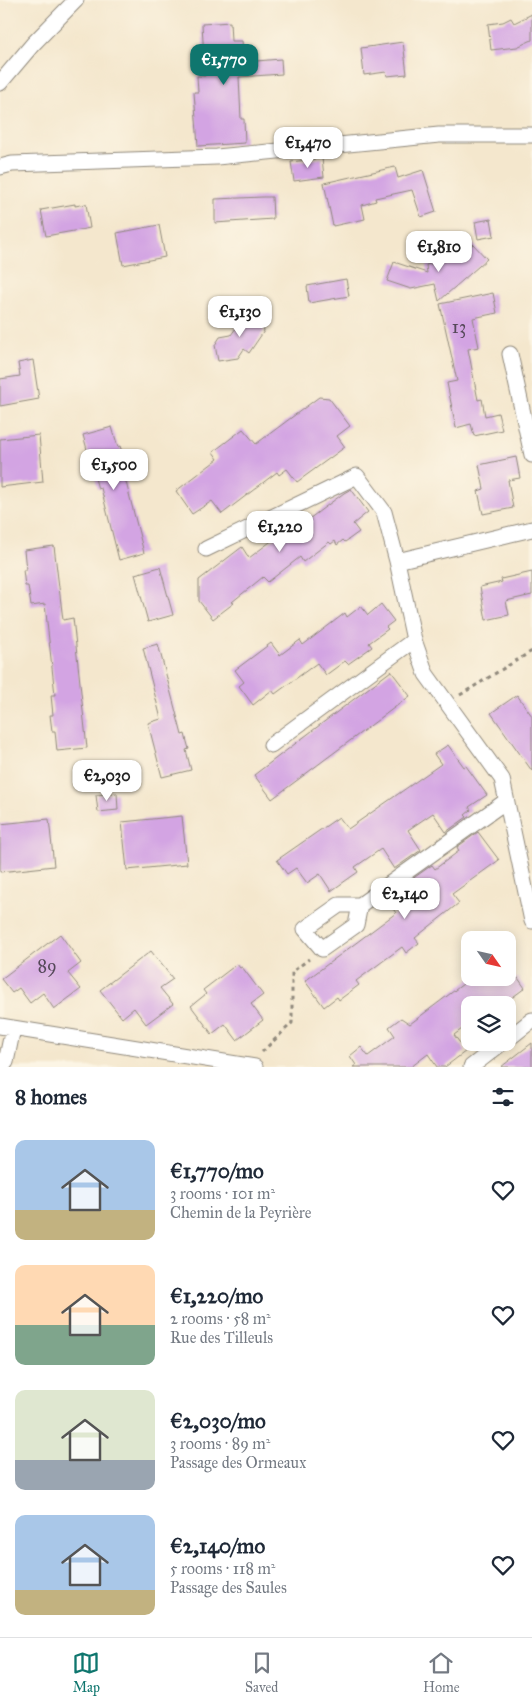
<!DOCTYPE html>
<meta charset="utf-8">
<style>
:root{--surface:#fff;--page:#f2f2f3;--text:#1f2937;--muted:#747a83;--line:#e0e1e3;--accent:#0f766e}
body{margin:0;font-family:"IM FELL Great Primer",serif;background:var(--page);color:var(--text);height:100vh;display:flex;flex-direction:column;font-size:19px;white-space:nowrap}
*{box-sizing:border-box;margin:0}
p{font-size:16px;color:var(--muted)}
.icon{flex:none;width:28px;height:28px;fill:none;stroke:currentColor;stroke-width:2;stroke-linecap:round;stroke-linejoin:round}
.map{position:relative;height:1067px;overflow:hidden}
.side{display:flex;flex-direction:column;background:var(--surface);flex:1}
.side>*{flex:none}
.needle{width:32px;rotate:124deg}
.controls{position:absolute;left:461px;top:931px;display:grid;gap:10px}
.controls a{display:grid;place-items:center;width:55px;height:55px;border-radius:10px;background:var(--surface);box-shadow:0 2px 12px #0003;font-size:25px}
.price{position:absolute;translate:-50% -42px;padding:0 11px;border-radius:10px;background:#fff;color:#222;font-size:16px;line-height:32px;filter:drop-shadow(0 1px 2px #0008)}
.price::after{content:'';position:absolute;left:50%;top:30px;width:15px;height:11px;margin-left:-8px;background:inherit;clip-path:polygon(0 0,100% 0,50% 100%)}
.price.selected{background:var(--accent);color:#fff}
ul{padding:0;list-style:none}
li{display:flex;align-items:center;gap:15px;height:125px;padding:0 15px}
li span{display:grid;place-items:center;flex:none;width:140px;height:100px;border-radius:10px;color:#555}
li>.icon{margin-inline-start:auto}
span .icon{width:60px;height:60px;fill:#fffc;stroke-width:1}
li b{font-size:21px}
h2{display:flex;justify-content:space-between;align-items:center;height:60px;padding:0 15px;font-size:21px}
.dock{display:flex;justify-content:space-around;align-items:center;height:70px;border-top:1px solid var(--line);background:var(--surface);font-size:14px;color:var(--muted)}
.dock a{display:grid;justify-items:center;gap:2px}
.dock .selected{color:var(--accent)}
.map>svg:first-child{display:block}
.building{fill:#d3a4e3}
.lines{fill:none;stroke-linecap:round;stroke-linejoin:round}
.minor-casing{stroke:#90897c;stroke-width:17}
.path{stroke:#90897c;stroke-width:3;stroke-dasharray:4 4;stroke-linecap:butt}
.minor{stroke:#fff;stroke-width:15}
.labels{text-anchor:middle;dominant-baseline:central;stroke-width:4;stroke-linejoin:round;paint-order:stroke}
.number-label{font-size:18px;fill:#554959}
</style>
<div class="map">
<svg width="532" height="1067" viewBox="0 0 532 1067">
<rect width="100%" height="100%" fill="#fcf5e5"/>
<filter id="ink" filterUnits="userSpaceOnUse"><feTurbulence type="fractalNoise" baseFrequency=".02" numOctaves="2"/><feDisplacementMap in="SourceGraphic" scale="10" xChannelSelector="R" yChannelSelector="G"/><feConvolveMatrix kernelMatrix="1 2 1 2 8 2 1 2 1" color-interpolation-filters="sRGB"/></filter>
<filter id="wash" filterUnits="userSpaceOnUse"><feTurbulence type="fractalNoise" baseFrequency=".0096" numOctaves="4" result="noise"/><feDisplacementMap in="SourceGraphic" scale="20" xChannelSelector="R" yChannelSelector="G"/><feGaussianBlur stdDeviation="1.12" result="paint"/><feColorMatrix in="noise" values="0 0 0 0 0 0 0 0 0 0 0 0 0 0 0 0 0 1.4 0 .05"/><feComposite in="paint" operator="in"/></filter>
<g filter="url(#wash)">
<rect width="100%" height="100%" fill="#f4e7cd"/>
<g id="blocks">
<!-- building -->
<path class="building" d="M532,14V40L517,47L491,50L488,24L503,22L511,18L514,23Z
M230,22L231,41H242L244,62L281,59L282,74L239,77L241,119H244L245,143L198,146L194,92H198L197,76H205L202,24Z
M403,42L407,74L387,76L386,72L364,75L361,48Z
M322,158L324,177L294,181L291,162Z
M395,167L398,178L423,170L436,212L421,217L412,190L375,198L376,201L362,205L365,219L333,226L324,183Z
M263,197H272L273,219L215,223V199Z
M75,204V206L86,204L90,228L46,236L41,210Z
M491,219L494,236L478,239L475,222Z
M159,225L165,257L123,265L117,233Z
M473,244L487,259L439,301L435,284L411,289L387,281L394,262L427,273L426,265L457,258Z
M346,279L349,296L309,303L307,286Z
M493,293L497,313L473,318L479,347L468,349L478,400L482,399L485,416L498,413L502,430L474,436L471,424L456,428L447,383L457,381L440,304Z
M248,311L262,321L264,331L249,353L244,349L238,358L218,361L215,345L220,337L231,335Z
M33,360L39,399L0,406V379L20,376L18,363Z
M319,397L329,398L350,426L337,436L345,447L297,482L287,469L279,475L277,472L222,514L212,501L192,514L176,491L218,459L213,452L243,429L256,444Z
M112,427L118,447L120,446L125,461L122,462L126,482L144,553L119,560L101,488L98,489L83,435Z
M39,435L43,482L0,487V439Z
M516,457L520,478L508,480L513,508L483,514L478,491L484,489L479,465Z
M351,489L368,512L353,524L359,532L345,542L343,540L337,545L335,541L331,544L329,542L303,562L300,557L268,582L263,577L232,602L234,603L213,619L199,601V580L242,547L249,558L295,523L298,527L344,493Z
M54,546L63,620L73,618L87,748L57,751L55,731H52L50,715H53L51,695H55L45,604L31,606L28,586H25L23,570H26L24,550Z
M160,567L173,615L148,622L135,574Z
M532,572V595L506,601L509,615L486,620L480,587L502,582L501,579Z
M381,604L394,621L386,627L388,629L369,643L372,647L348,664L345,661L326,675L317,663L275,694L272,690L253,705L239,686L244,682L235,670L271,643L280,655L300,640L303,645L345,613L347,617L361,606L368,615Z
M158,644L182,735L185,734L187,742L189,749L186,750L191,770L162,777L148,723L161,719L143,648Z
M391,671L410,696L272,799L254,775Z
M517,695L532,716V771L491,713Z
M448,745L464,767L466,766L487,795L469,807L471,810L465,815L467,817L446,832L433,813L408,830L421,850L394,869L381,849L355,867L358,872L331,891L320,874L307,883L296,868L287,874L277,860L339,817L348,829L441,764L434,754Z
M117,793L118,810L98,812L96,795Z
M182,816L187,864L127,870L122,822Z
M49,819L54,866L0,872V824Z
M478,832L499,860L452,894L459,903L415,938L419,943L406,953L402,947L356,981L359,985L339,1000L337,997L324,1007L305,981L396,913L389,903L408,889L405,884L432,865L435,869L459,851L457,847Z
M60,934L81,963L68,973L81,989L54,1009L43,993L30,1003L19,988L12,993L1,979Z
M151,951L173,979L160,988L173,1004L146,1024L134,1008L122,1018L100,990Z
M237,964L240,968L242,967L263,995L251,1004L263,1020L237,1040L225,1024L212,1034L191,1006L206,994L203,990Z
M471,978H518L525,988L502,1005H470V1023L454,1035L466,1051L445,1067H437L428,1054L411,1067H353L356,1065L350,1056L361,1047L368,1056L395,1036L389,1027L401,1018L410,1024Z
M532,1043V1067H501Z"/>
</g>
</g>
<g filter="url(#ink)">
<use href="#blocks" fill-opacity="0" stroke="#90897c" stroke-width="1"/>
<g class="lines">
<!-- minor casing -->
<g class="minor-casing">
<path id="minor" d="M0,83L33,44L76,0
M0,167L12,164L217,157L439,135H532
M510,354L532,455
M206,549L357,476L384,512L397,561L414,640L426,674L502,779L532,921
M397,561L532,529
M271,745L414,640
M360,905L356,925L322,949L305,929L339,905H360L506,801
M0,1026L255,1067
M508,1039L532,1020
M0,1066L6,1062L13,1028
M471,1067L503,1042"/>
</g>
<!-- path -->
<path class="path" d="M460,695L532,651
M262,1052L292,1023V972L309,959"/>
<!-- minor -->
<use href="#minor" class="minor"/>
</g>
</g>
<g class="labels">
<!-- number labels -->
<g class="number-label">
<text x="459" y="327">13</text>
<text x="47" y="966">89</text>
</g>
</g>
</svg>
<div class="controls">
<a><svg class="needle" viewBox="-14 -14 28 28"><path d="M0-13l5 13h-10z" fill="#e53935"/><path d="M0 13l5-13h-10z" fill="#747a83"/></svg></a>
<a><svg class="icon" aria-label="layers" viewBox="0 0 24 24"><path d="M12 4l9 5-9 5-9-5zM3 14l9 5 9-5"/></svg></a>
</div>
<b class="price selected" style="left:224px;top:86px">€1,770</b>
<b class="price" style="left:308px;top:169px">€1,470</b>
<b class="price" style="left:439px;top:273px">€1,810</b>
<b class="price" style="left:240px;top:338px">€1,130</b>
<b class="price" style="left:114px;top:491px">€1,500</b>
<b class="price" style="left:280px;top:553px">€1,220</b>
<b class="price" style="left:107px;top:802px">€2,030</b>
<b class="price" style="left:405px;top:920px">€2,140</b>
</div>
<section class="side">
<h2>8 homes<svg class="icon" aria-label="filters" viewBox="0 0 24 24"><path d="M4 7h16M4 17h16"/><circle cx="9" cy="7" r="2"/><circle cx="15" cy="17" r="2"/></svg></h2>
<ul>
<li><span style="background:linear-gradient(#a9c7e8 70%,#c2b280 0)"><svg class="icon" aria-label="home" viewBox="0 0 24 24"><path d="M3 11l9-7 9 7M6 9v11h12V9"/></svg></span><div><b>€1,770/mo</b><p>3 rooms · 101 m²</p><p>Chemin de la Peyrière</p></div><svg class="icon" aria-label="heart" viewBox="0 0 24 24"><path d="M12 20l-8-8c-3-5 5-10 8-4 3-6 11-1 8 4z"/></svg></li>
<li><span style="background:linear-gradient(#ffd9b3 60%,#7fa58c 0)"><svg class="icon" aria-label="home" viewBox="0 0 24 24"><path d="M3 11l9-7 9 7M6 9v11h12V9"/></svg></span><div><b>€1,220/mo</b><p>2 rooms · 58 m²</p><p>Rue des Tilleuls</p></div><svg class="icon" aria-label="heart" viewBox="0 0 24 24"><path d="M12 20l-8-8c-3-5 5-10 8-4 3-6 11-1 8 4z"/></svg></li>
<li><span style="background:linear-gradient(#dfe7d0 70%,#9aa5b1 0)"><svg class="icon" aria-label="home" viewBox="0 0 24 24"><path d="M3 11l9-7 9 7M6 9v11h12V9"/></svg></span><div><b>€2,030/mo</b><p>3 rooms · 89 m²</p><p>Passage des Ormeaux</p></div><svg class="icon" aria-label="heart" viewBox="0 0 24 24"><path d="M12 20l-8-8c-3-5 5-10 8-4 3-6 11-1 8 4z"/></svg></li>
<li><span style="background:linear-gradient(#a9c7e8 75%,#c2b280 0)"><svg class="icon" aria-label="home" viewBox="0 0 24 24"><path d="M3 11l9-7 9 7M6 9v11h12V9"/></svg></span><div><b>€2,140/mo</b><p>5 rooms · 118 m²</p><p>Passage des Saules</p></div><svg class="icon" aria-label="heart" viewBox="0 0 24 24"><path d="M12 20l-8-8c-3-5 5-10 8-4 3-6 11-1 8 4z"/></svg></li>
</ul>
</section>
<nav class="dock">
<a class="selected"><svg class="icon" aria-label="map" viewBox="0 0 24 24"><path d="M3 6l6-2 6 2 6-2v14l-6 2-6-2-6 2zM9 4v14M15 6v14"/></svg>Map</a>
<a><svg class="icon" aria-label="saved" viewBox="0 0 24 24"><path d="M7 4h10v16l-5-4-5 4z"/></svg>Saved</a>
<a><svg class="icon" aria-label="home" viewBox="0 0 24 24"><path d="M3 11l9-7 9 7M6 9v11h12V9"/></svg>Home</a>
</nav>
